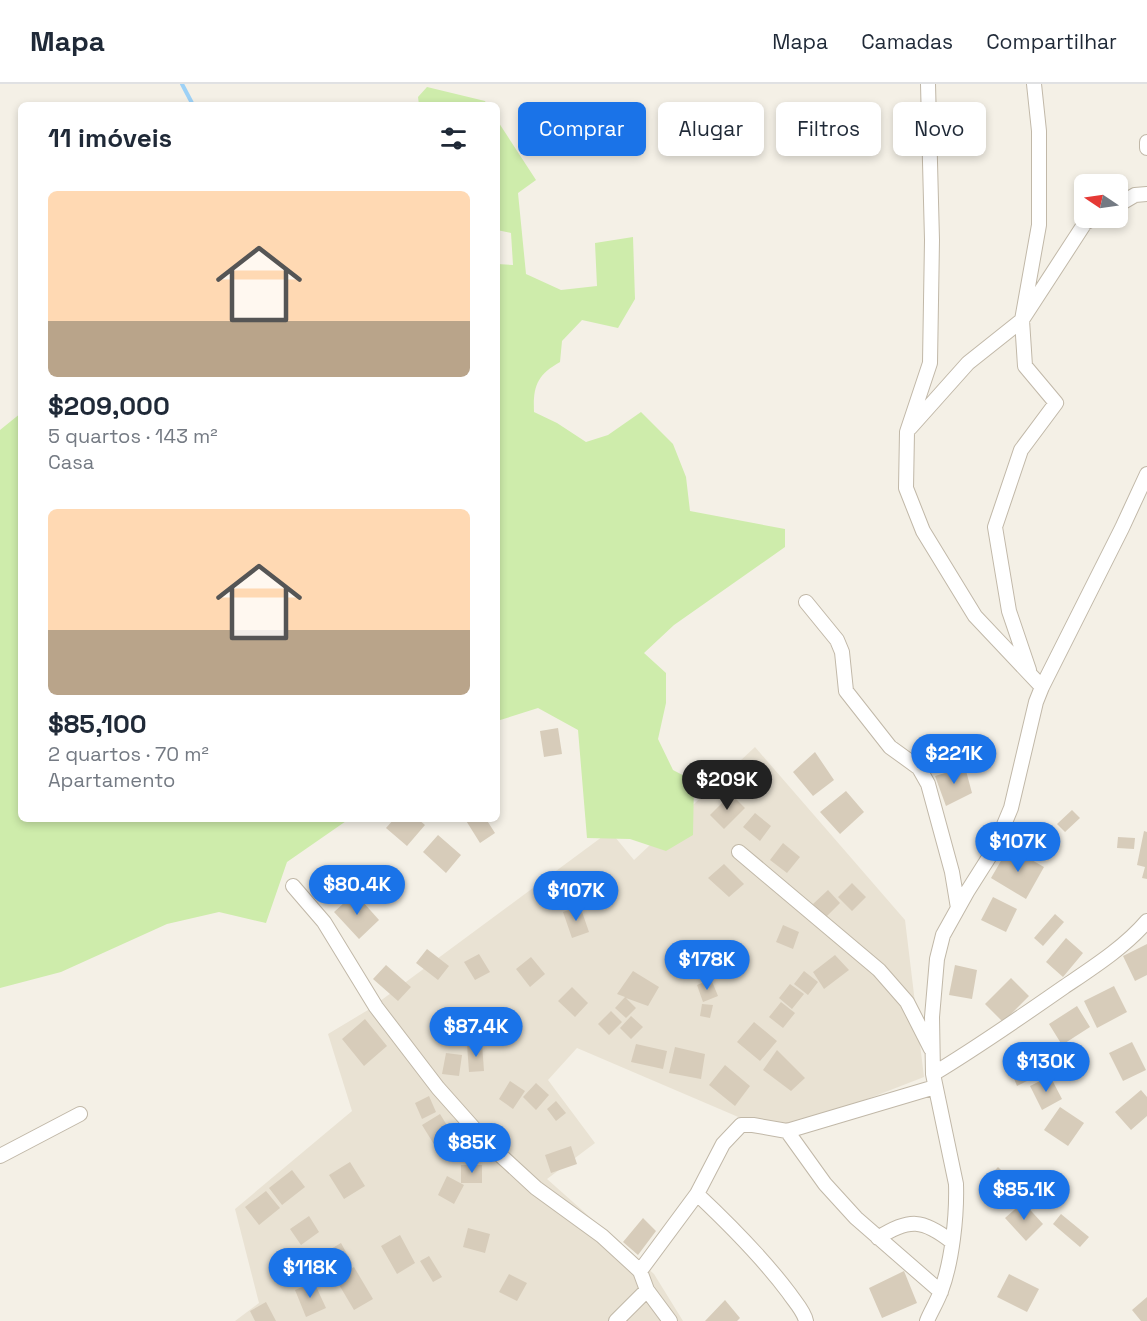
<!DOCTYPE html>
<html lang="pt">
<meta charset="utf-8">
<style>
:root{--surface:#fff;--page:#f2f2f3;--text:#1f2937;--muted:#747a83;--line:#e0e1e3;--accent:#1a73e8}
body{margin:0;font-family:"Space Grotesk",sans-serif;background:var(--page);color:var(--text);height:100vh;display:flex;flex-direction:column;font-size:22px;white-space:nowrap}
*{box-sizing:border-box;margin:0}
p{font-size:20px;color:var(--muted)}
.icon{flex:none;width:33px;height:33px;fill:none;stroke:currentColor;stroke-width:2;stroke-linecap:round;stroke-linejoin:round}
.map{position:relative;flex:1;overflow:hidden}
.panel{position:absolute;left:18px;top:18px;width:482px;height:720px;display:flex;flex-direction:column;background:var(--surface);border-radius:9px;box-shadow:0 3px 9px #0003}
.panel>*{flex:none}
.guide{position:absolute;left:518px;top:18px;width:538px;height:54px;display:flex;gap:12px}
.needle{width:39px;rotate:283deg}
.fabs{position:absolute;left:1074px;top:90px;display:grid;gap:12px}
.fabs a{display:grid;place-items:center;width:54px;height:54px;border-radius:9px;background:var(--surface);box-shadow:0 3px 9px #0003;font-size:30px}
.price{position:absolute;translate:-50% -51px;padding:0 14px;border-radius:21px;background:var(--accent);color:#fff;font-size:20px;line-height:39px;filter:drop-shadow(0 2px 3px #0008)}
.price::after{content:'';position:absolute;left:50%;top:36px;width:18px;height:14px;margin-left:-9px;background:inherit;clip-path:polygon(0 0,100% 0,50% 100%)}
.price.on{background:#222;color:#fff}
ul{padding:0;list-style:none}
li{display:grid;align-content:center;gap:12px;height:318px;padding:0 30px}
li span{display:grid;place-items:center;height:186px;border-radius:9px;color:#555}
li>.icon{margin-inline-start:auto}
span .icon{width:108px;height:108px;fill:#fffc;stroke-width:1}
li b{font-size:26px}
h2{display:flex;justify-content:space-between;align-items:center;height:72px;padding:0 30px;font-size:26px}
.chip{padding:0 21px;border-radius:9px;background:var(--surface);box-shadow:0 3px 9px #0003;font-size:21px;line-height:54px}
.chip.on{background:var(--accent);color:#fff}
header{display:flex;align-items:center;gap:36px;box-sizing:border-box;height:84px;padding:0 30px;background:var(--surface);border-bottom:2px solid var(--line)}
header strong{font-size:28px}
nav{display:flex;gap:33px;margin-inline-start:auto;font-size:21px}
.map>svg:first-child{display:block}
.residential{fill:#e9e2d3}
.green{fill:#ceecab}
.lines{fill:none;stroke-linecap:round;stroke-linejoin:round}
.stream{stroke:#9dd1f6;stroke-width:4}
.building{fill:#d7ccba}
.street-casing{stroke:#c1b8a8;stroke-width:16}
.street{stroke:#fff;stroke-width:14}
</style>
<header>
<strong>Mapa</strong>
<nav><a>Mapa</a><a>Camadas</a><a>Compartilhar</a></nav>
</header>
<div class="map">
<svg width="1147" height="1237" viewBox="0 0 1147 1237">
<rect width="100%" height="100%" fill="#f4f0e6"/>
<!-- residential -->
<path class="residential" d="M755,663L905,836L924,993L798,1042L764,1044L577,964L548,996L595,1059L547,1095L654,1190L683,1237H235L259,1219L235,1125L352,1027L328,950L368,926L610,747L634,776Z"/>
<!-- green -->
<path class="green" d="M427,3L485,17L487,21H419L418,13Z
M497,36L536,96L518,109L526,190L561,206L597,202L595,159L633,153L635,215L618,244L582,236L562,257L560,278C537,291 533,302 534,328L557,339L586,358L608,351L641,328L673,360L686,393L690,427L785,445V463L674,541L644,569L666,589V619L658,655L673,686L694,697L693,751L666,767L630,755L587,754L578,646L538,624L497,637V180L513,181L511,149L497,146Z
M21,329V735H349L287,778L266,839L219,828L167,840L61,888L0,904V346Z"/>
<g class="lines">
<!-- stream -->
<path class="stream" d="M182,0L193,21"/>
</g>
<!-- building -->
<path class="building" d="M558,644L562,670L544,673L540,647Z
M815,668L834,696L813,712L793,688Z
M965,683L972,709L946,722L935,692Z
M846,707L864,728L840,750L820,728Z
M731,710L745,724L724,745L710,731Z
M1072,726L1080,734L1065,748L1057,740Z
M755,729L771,742L760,757L743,743Z
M394,735H418L425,741L407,762L386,744Z
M465,735H486L495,749L480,759Z
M1144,747L1147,748V795L1142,794L1145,783L1137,781Z
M438,751L461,771L446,789L423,768Z
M1118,753L1135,754L1134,765L1117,764Z
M783,759L800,773L787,789L770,776Z
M1009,763L1044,783L1026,815L991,794Z
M724,780L744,800L729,813L708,794Z
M852,799L866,813L852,827L838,813Z
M828,806L840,819L826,833L813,820Z
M355,809L379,836L359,855L334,828Z
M993,813L1017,825L1006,848L981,836Z
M580,822L589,848L572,854L563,828Z
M1055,830L1064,838L1043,862L1034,854Z
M783,841L799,848L793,865L776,858Z
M1066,854L1083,869L1063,893L1046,878Z
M1147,860V891L1135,897L1123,872Z
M427,865L449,882L438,896L416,879Z
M479,870L490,888L475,896L464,878Z
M835,871L849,886L824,905L813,888Z
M531,873L545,890L530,903L516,885Z
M386,881L411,903L398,917L373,895Z
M955,881L977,886L972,915L949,911Z
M633,887L659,903L648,922L626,914L636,924L626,934L615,924L625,913L617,910Z
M804,887L818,898L808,911L794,900Z
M1011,894L1029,912L1003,938L985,920Z
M711,895L718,912L703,918L697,901Z
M790,900L804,910L792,925L779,914Z
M1114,902L1127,928L1097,944L1084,917Z
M572,903L588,919L575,933L558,917Z
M781,918L795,929L783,944L769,933Z
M702,920L713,921L710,934L700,932Z
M1077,922L1090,943L1062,961L1049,940Z
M611,927L622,938L609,951L598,940Z
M631,932L643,943L631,955L620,944Z
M365,935L387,962L364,982L342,955Z
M754,938L777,957L760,977L737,958Z
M1132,958L1146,986L1123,997L1109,969Z
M482,959L484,987L469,988L467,960Z
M636,960L667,967L663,985L631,978Z
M675,963L705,970L701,995L669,989Z
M777,966L805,994L791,1007L763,986Z
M446,969L462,971L459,992L442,990Z
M725,981L750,1002L735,1022L709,1001Z
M1034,982L1039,991L1017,1002L1013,992Z
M1050,992L1062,1015L1042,1026L1030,1002Z
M510,997L525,1007L513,1025L499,1015Z
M536,999L549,1011L536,1026L523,1013Z
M1141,1006L1147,1013V1032L1131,1046L1115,1028Z
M429,1012L436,1028L422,1035L415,1019Z
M556,1017L566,1029L556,1037L547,1025Z
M1060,1023L1084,1039L1068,1062L1044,1046Z
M440,1030L453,1051L435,1062L422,1041Z
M571,1062L577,1080L551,1089L545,1071Z
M350,1078L365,1102L344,1115L329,1091Z
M461,1081H482V1099H461Z
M998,1083L1020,1105L1000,1125L979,1103Z
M292,1086L305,1103L282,1121L269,1104Z
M447,1092L464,1101L454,1120L438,1111Z
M266,1107L280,1124L259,1141L245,1123Z
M1023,1118L1043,1140L1026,1157L1005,1134Z
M1061,1130L1089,1153L1080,1163L1053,1140Z
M309,1132L319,1148L301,1161L290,1145Z
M643,1134L656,1147L638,1171L623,1158Z
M468,1144L490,1150L485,1169L463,1163Z
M400,1151L415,1179L397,1190L381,1162Z
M341,1159L352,1179L336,1188L324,1169Z
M429,1172L442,1193L433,1198L420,1177Z
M354,1183L373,1215L354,1226L335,1194Z
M904,1187L917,1219L882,1234L869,1204Z
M509,1190L527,1199L517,1217L499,1208Z
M1009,1190L1039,1205L1027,1228L997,1213Z
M314,1198L326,1224L306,1233L295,1206Z
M1147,1213V1237H1141L1132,1226Z
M725,1216L740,1234L737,1237H705Z
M266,1218L276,1237H255L250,1227Z"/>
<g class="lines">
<!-- street casing -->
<g class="street-casing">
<path id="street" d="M928,0L932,156L930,279L907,348L906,404L923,447L975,532L1042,603
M1147,58V64
M1118,121L1135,111L1147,110
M910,344L968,279L1022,236L1085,139L1094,134
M806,518L837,556L842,568L846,607L890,663L919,684L928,700L952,788L958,824
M1029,586L1009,527L995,443L1021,366L1056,319L1025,282L1022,236L1039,141V47L1034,0
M739,768L879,886L907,918L931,965
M293,802L324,838L376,923L438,1004L486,1058L536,1104L602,1152L640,1187L647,1206L670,1237
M933,990C978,963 1021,933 1064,903C1092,884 1125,863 1147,837
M787,1047L825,1100L856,1134L941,1208
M0,1072L80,1030
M697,1110C730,1141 762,1173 789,1209C795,1218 804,1227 806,1237
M878,1154C909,1134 923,1135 952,1158
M640,1187L697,1110L723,1060L741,1041H753L787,1047L935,1003
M616,1237L647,1206
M927,1237C931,1227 937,1218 941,1207C952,1178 957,1132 956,1100L933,990L932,933L937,875L943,851L967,808L993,767L1011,724L1036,618L1042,603L1122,444L1147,390"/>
</g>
<!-- street -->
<use href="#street" class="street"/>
</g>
</svg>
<div class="fabs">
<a><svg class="needle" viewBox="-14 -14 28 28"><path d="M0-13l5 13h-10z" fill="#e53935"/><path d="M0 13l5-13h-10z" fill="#747a83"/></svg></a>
</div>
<b class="price" style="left:954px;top:701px">$221K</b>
<b class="price on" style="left:727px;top:727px">$209K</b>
<b class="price" style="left:1018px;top:789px">$107K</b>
<b class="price" style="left:357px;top:832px">$80.4K</b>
<b class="price" style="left:576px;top:838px">$107K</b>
<b class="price" style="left:707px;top:907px">$178K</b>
<b class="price" style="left:476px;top:974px">$87.4K</b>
<b class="price" style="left:1046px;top:1009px">$130K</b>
<b class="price" style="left:472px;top:1090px">$85K</b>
<b class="price" style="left:1024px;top:1137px">$85.1K</b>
<b class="price" style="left:310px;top:1215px">$118K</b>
<div class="guide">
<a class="chip on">Comprar</a>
<a class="chip">Alugar</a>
<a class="chip">Filtros</a>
<a class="chip">Novo</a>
</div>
<section class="panel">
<h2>11 imóveis<svg class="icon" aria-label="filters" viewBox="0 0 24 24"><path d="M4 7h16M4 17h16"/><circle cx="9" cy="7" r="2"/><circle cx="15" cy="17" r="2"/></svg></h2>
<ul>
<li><span style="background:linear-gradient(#ffd9b3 70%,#b9a48a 0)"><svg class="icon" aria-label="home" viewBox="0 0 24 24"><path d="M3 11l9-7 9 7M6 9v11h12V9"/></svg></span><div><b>$209,000</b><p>5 quartos · 143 m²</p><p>Casa</p></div></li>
<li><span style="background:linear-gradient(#ffd9b3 65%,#b9a48a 0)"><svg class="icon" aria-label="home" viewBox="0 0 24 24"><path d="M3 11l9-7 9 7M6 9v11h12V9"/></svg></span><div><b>$85,100</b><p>2 quartos · 70 m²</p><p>Apartamento</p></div></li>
</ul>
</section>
</div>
